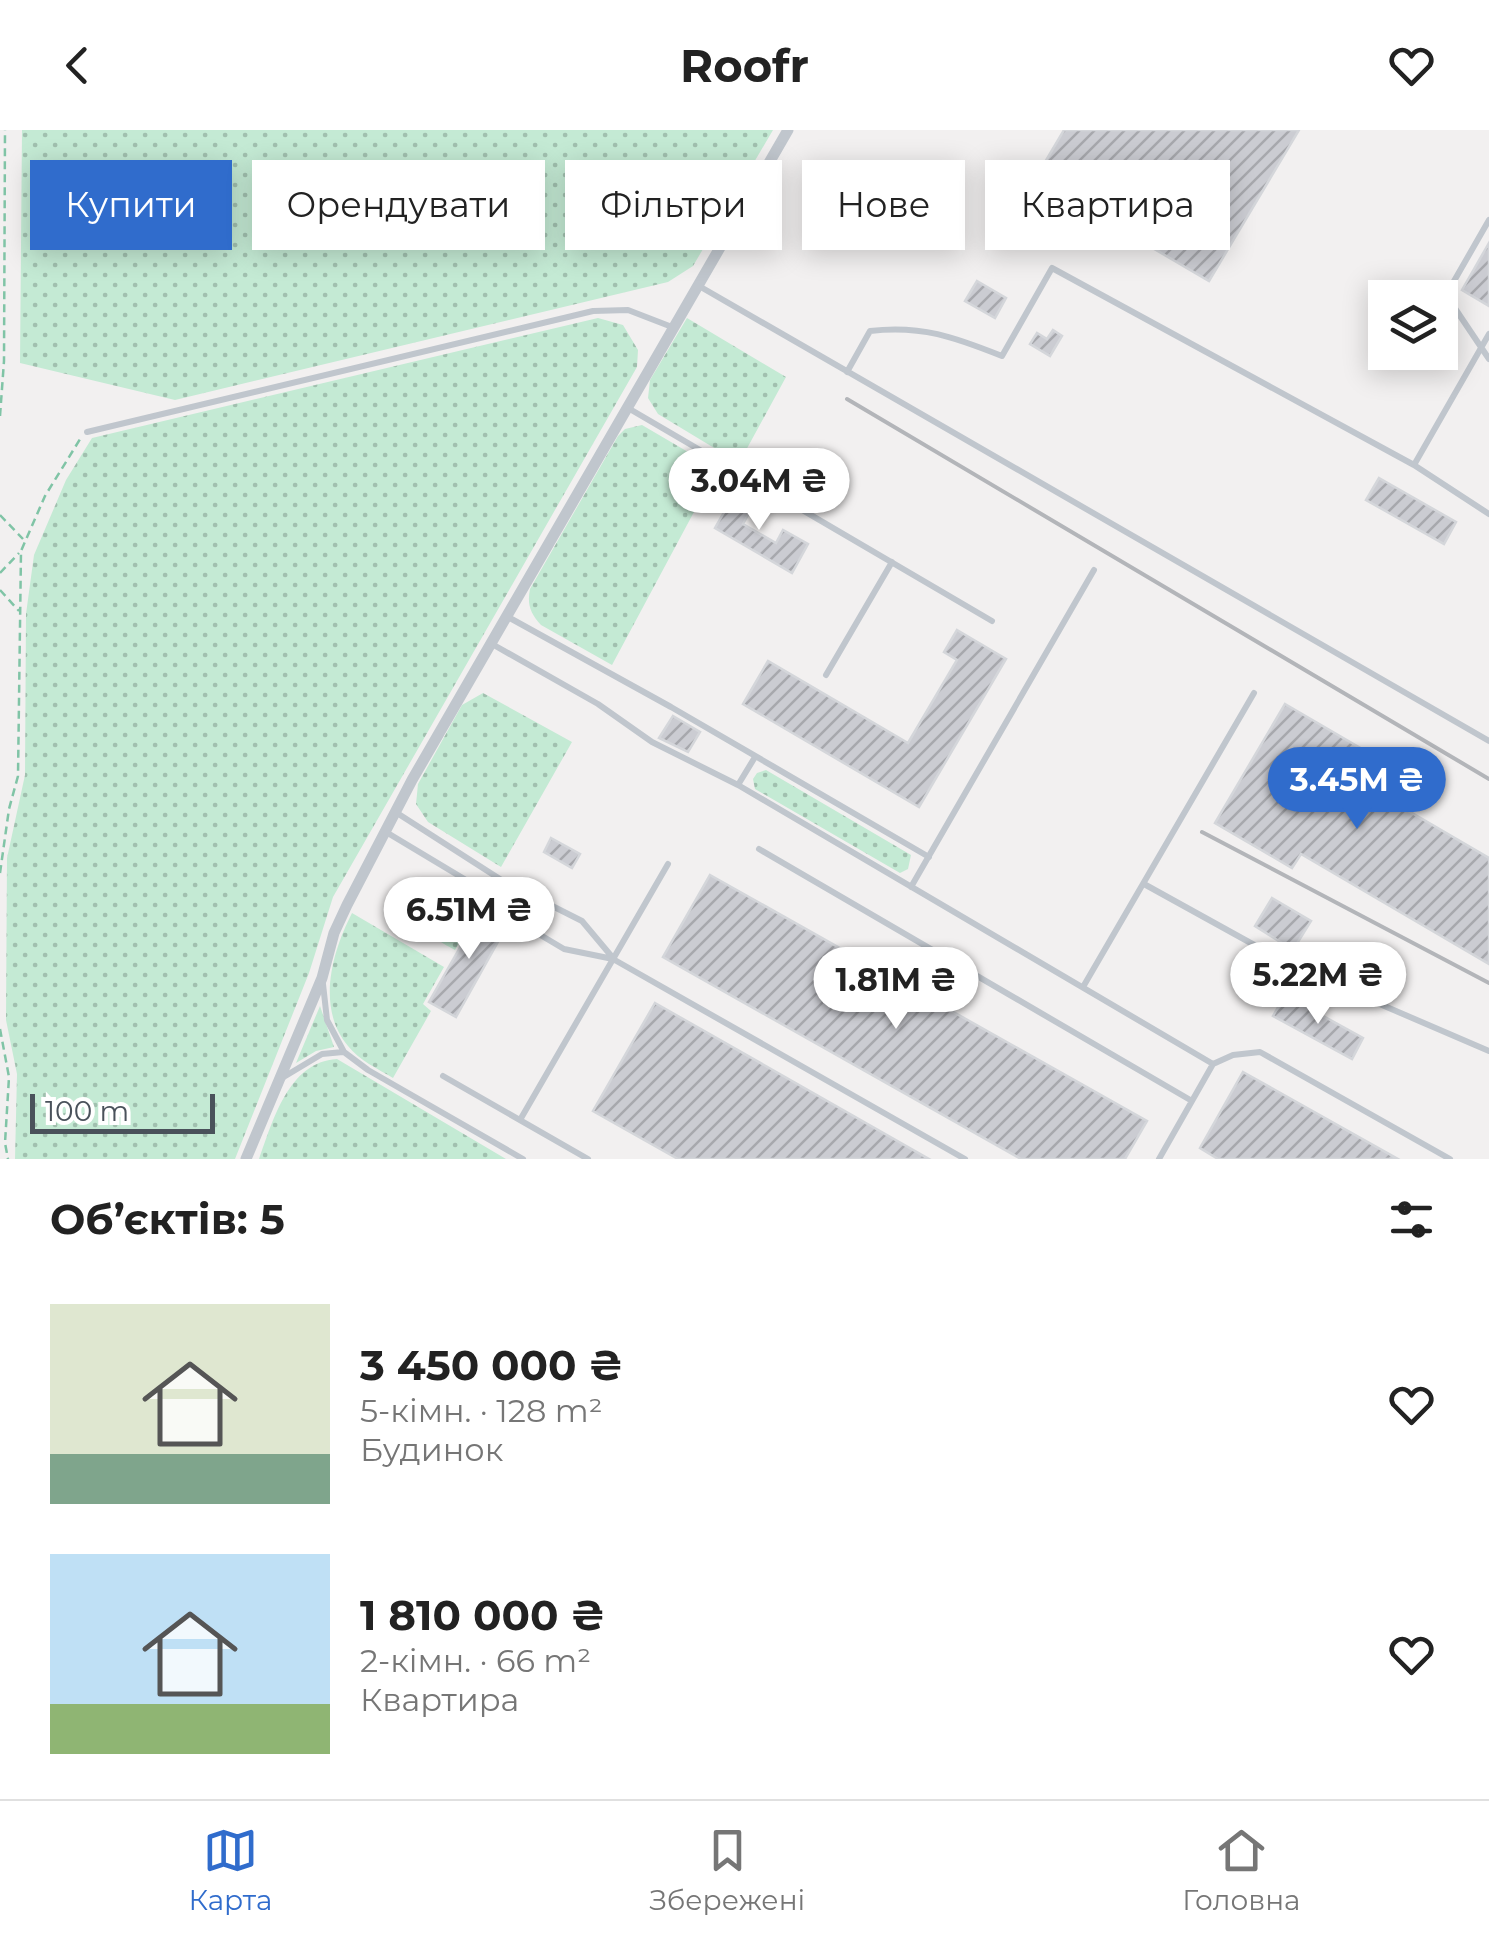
<!DOCTYPE html>
<html lang="uk">
<meta charset="utf-8">
<style>
:root{--surface:#fff;--page:#f6f6f6;--text:#222;--muted:#767676;--line:#e0e0e0;--accent:#306ccc}
body{margin:0;font-family:Montserrat,sans-serif;background:var(--page);color:var(--text);height:100vh;display:flex;flex-direction:column;font-size:38px;white-space:nowrap}
*{box-sizing:border-box;margin:0}
p{font-size:32px;color:var(--muted)}
.icon{flex:none;width:55px;height:55px;fill:none;stroke:currentColor;stroke-width:2;stroke-linecap:round;stroke-linejoin:round}
.map{position:relative;height:1029px;overflow:hidden}
.details{display:flex;flex-direction:column;background:var(--surface);flex:1}
.details>*{flex:none}
.banner{position:absolute;left:30px;top:30px;width:1430px;height:90px;display:flex;gap:20px}
.fabs{position:absolute;left:1368px;top:150px;display:grid;gap:20px}
.fabs a{display:grid;place-items:center;width:90px;height:90px;border-radius:0px;background:var(--surface);box-shadow:0 5px 25px #0003;font-size:50px}
.scale{position:absolute;left:30px;bottom:25px;width:185px;box-sizing:border-box;padding-left:10px;border:5px solid #4a525b;border-top:0;font-size:28px;line-height:35px;white-space:nowrap;color:#4a525b;-webkit-text-stroke:8px #fff;paint-order:stroke}
.price{position:absolute;translate:-50% -85px;padding:0 22px;border-radius:35px;background:#fff;color:#222;font-size:32px;line-height:65px;filter:drop-shadow(0 2px 5px #0008)}
.price::after{content:'';position:absolute;left:50%;top:60px;width:30px;height:22px;margin-left:-15px;background:inherit;clip-path:polygon(0 0,100% 0,50% 100%)}
.price.active{background:var(--accent);color:#fff}
ul{padding:0;list-style:none}
li{display:flex;align-items:center;gap:30px;height:250px;padding:0 50px}
li span{display:grid;place-items:center;flex:none;width:280px;height:200px;border-radius:0px;color:#555}
li>.icon{margin-inline-start:auto}
span .icon{width:120px;height:120px;fill:#fffc;stroke-width:1}
li b{font-size:42px}
h2{display:flex;justify-content:space-between;align-items:center;height:120px;padding:0 50px;font-size:42px}
.tag{padding:0 35px;border-radius:0px;background:var(--surface);box-shadow:0 5px 25px #0003;font-size:35px;line-height:90px}
.tag.active{background:var(--accent);color:#fff}
header{display:flex;justify-content:space-between;align-items:center;height:130px;padding:0 50px;background:var(--surface);font-size:45px;font-weight:700}
.menu{display:flex;justify-content:space-around;align-items:center;height:140px;border-top:2px solid var(--line);background:var(--surface);font-size:28px;color:var(--muted)}
.menu a{display:grid;justify-items:center;gap:5px}
.menu .active{color:var(--accent)}
.map>svg:first-child{display:block}
.grass{fill:url(#grass-dots)}
.building{fill:url(#building-hatch);stroke:#d4d6da;stroke-width:2.5}
.lines{fill:none;stroke-linecap:round;stroke-linejoin:round}
.path{stroke:#80c4a6;stroke-width:2.5;stroke-dasharray:8 5;stroke-linecap:butt}
.lane{stroke:#c0c6cd;stroke-width:6}
.street{stroke:#c0c6cd;stroke-width:11}
.rail{stroke:#b3b5b9;stroke-width:4}
</style>
<header><svg class="icon" aria-label="back" viewBox="0 0 24 24"><path d="M15 5l-7 7 7 7"/></svg>Roofr<svg class="icon" aria-label="heart" viewBox="0 0 24 24"><path d="M12 20l-8-8c-3-5 5-10 8-4 3-6 11-1 8 4z"/></svg></header>
<div class="map">
<svg width="1489" height="1029" viewBox="0 0 1489 1029">
<defs>
<pattern id="grass-dots" width="8" height="8" patternUnits="userSpaceOnUse" patternTransform="scale(2.5)"><rect width="8" height="8" fill="#c4ead4"/><path d="M2 2h.1M6 6h.1" fill="none" stroke="#a1c0af" stroke-width="1.8" stroke-linecap="round"/></pattern>
<pattern id="building-hatch" width="6" height="6" patternUnits="userSpaceOnUse" patternTransform="scale(2.5)"><rect width="6" height="6" fill="#cbccd2"/><path d="M-1 1l2-2M0 6l6-6M5 7l2-2" fill="none" stroke="#a7a8ad"/></pattern>
</defs>
<rect width="100%" height="100%" fill="#f2f0f0"/>
<!-- grass -->
<path class="grass" d="M22,0H773L693,136L668,152L175,270L20,233Z
M598,188L623,195L638,220L637,237L333,767L309,843L235,1029H15L17,944L6,890L7,728L25,645L26,484L34,425L66,350L92,308Z
M687,188L786,247L739,333L658,284L648,268L650,250Z
M642,295L717,339L612,535L541,495C530,483 527,474 530,459L618,306L625,299Z
M483,563L572,612L501,737L428,692L416,674L418,654L462,575Z
M766,640L911,725L908,739L900,743L755,659L753,649L757,643Z
M461,762L482,772L455,820C448,816 439,812 434,806C416,783 436,760 461,762Z
M352,783L444,837L423,874L431,881L393,948C378,939 359,930 348,916C316,878 332,822 352,783Z
M320,876L334,917L316,921L296,933Z
M337,929L506,1029H259C273,991 288,932 337,929Z"/>
<!-- building -->
<path class="building" d="M1064,0H1299L1209,151L1074,72L1062,92L1005,58L1017,38L1035,49Z
M1489,113V176L1462,160Z
M977,151L1006,168L995,188L965,171Z
M1053,200L1062,206L1050,226L1030,214L1037,203L1047,209Z
M1379,348L1456,392L1444,414L1366,370Z
M739,356L758,367L743,394L776,413L783,400L808,414L792,443L715,398Z
M957,500L1006,529L919,677L743,574L768,531L908,613L957,530L944,522Z
M1285,574L1362,619L1347,645L1489,728V834L1301,724L1292,738L1215,693Z
M673,586L700,602L688,622L659,608Z
M551,708L580,724L572,738L544,722Z
M710,745L1147,991L1125,1029H1021L663,827Z
M1272,768L1311,791L1293,820L1255,796Z
M483,777L509,792L456,887L429,872Z
M1285,865L1363,908L1352,929L1273,886Z
M655,873L929,1029H678L593,981Z
M1243,942L1398,1029H1218L1200,1018Z"/>
<g class="lines">
<!-- path -->
<path class="path" d="M0,286L4,231L5,0
M0,385L23,409
M0,443L19,423
M0,460L19,481
M0,743L9,679L18,646L21,421L45,366L82,306
M0,899L9,947L5,1013L8,1029"/>
<!-- lane -->
<path class="lane" d="M1489,90L1446,165L1489,229
M699,156L1489,611
M847,242L870,201C922,195 954,207 1002,226L1052,138L1414,335L1489,384
M628,278L992,491
M87,302L593,181L628,180L672,197
M1414,335L1489,204
M508,487L671,577L929,727
M492,514L598,574L652,612L738,655L1213,934
M826,545L892,432
M738,655L755,627
M397,683L503,751L582,791L613,828
M386,702L491,765L532,800L564,819L613,829L965,1029
M759,719L1192,971
M1144,754L1296,838L1489,921
M911,757L1094,440
M323,854L327,890L344,922L368,940L523,1029
M1083,857L1254,563
M443,946L588,1029
M282,948L322,924L343,922
M520,990L668,734
M1159,1029L1213,934L1233,925L1260,922L1450,1029"/>
<!-- street -->
<path class="street" d="M246,1029L322,848L334,803L347,775L412,650L788,0"/>
<!-- rail -->
<path class="rail" d="M847,269L1489,649
M1202,702L1489,853"/>
</g>
</svg>
<div class="fabs">
<a><svg class="icon" aria-label="layers" viewBox="0 0 24 24"><path d="M12 4l9 5-9 5-9-5zM3 14l9 5 9-5"/></svg></a>
</div>
<div class="scale">100 m</div>
<b class="price" style="left:759px;top:403px">3.04M ₴</b>
<b class="price active" style="left:1357px;top:702px">3.45M ₴</b>
<b class="price" style="left:469px;top:832px">6.51M ₴</b>
<b class="price" style="left:1318px;top:897px">5.22M ₴</b>
<b class="price" style="left:896px;top:902px">1.81M ₴</b>
<div class="banner">
<a class="tag active">Купити</a>
<a class="tag">Орендувати</a>
<a class="tag">Фільтри</a>
<a class="tag">Нове</a>
<a class="tag">Квартира</a>
</div>
</div>
<section class="details">
<h2>Об’єктів: 5<svg class="icon" aria-label="filters" viewBox="0 0 24 24"><path d="M4 7h16M4 17h16"/><circle cx="9" cy="7" r="2"/><circle cx="15" cy="17" r="2"/></svg></h2>
<ul>
<li><span style="background:linear-gradient(#dfe7d0 75%,#7fa58c 0)"><svg class="icon" aria-label="home" viewBox="0 0 24 24"><path d="M3 11l9-7 9 7M6 9v11h12V9"/></svg></span><div><b>3 450 000 ₴</b><p>5-кімн. · 128 m²</p><p>Будинок</p></div><svg class="icon" aria-label="heart" viewBox="0 0 24 24"><path d="M12 20l-8-8c-3-5 5-10 8-4 3-6 11-1 8 4z"/></svg></li>
<li><span style="background:linear-gradient(#bfe0f5 75%,#8fb573 0)"><svg class="icon" aria-label="home" viewBox="0 0 24 24"><path d="M3 11l9-7 9 7M6 9v11h12V9"/></svg></span><div><b>1 810 000 ₴</b><p>2-кімн. · 66 m²</p><p>Квартира</p></div><svg class="icon" aria-label="heart" viewBox="0 0 24 24"><path d="M12 20l-8-8c-3-5 5-10 8-4 3-6 11-1 8 4z"/></svg></li>
</ul>
</section>
<nav class="menu">
<a class="active"><svg class="icon" aria-label="map" viewBox="0 0 24 24"><path d="M3 6l6-2 6 2 6-2v14l-6 2-6-2-6 2zM9 4v14M15 6v14"/></svg>Карта</a>
<a><svg class="icon" aria-label="saved" viewBox="0 0 24 24"><path d="M7 4h10v16l-5-4-5 4z"/></svg>Збережені</a>
<a><svg class="icon" aria-label="home" viewBox="0 0 24 24"><path d="M3 11l9-7 9 7M6 9v11h12V9"/></svg>Головна</a>
</nav>
